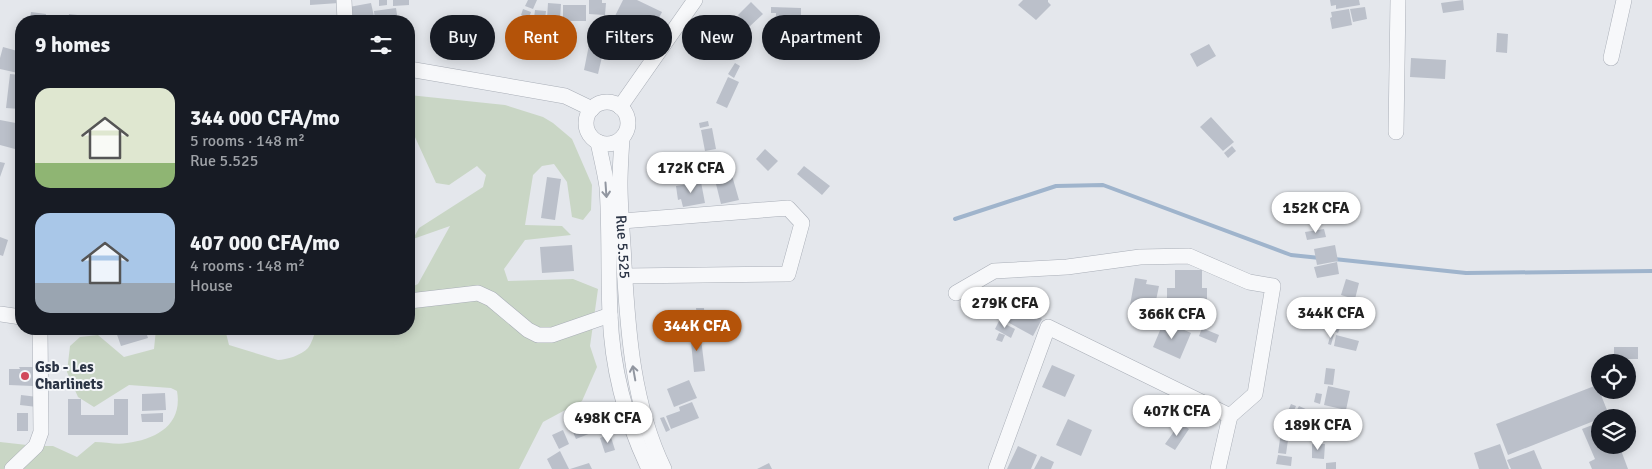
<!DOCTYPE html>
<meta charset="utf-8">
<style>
:root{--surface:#171b24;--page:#242831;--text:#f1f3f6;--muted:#9ea1a6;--accent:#b45309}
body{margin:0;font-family:Signika,sans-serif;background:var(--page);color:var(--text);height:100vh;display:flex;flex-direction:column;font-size:19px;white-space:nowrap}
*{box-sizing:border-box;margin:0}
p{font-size:16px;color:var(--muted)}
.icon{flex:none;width:28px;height:28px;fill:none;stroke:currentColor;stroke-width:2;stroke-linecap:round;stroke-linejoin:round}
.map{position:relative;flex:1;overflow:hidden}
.panel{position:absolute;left:15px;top:15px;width:400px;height:320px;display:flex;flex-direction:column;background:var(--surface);border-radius:20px;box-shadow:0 2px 12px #0003}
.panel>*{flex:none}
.guide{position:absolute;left:430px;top:15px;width:475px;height:45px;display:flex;gap:10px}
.fabs{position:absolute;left:1591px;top:354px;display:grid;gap:10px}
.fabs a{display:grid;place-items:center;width:45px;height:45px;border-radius:50%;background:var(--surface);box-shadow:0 2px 12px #0003;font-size:25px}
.price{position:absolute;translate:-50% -42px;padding:0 11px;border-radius:18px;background:#fff;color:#222;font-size:16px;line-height:32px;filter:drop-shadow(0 1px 2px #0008)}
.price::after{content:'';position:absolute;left:50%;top:30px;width:15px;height:11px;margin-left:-8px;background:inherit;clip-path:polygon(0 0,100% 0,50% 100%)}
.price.active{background:var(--accent);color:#fff}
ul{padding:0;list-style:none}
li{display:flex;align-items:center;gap:15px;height:125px;padding:0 20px}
li span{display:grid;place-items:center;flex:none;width:140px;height:100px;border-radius:15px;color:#555}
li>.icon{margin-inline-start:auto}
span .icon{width:60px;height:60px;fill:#fffc;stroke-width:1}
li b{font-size:21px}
h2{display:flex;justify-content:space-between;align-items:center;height:60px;padding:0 20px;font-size:21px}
.tag{padding:0 18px;border-radius:22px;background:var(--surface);box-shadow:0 2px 12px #0003;font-size:18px;line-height:45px}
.tag.active{background:var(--accent);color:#fff}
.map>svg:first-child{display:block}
.green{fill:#c9d6c5}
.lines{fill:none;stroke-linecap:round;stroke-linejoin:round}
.stream{stroke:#9fb4cc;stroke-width:4}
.building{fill:#bbc0ca}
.minor-casing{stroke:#a9aeb7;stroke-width:16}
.minor{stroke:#f7f8fa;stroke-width:15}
.oneway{stroke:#9196a0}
.poi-dot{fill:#d1495b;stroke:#f4f6f9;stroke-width:2}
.labels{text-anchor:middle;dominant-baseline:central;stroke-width:4;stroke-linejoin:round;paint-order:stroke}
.street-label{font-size:15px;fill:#2b3445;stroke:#f4f6f9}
.poi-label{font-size:15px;font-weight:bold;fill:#2b3445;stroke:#f4f6f9;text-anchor:start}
</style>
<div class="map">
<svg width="1652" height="469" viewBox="0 0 1652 469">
<rect width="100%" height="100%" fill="#e4e7ec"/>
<!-- green -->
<path class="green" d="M409,95L505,105L543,117L553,123L572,139L592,185L591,210L583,220L572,217L567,182L554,164L542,166L533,175L525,225L562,226L571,235L525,240L504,269L508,281L573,279L598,289L590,346L597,367L582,401L543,422L519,469H0V442L36,446H53L77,457L95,442C105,442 117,445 127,443C156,439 183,425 177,391L171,388L129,385L94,407L78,397L67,372L70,346L80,337L98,335L124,357L154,349L156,329H225L229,345L278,360C286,360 302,355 308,348C312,343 314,335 316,329H409V288L418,284L450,226L413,239L419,228L483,187L486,175L477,166L449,185L436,183L409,124Z
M229,329H309V334Z"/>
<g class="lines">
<!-- stream -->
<path class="stream" d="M955,219L1056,186L1103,185L1291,255L1320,258
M1334,259L1466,273L1652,271"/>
</g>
<!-- building -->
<path class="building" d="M310,0H339V3L310,5Z
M379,0H387V5L379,6Z
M393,0H409V5L393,6Z
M528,0H537L533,9L525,6Z
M589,0H602V3H606L605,15L589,14Z
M623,0H637L662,12L650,36L614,18Z
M1023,0H1048V2L1051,5L1036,20L1018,5Z
M1330,0H1359L1360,5L1336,9V5L1331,6Z
M1463,0L1464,10L1443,13L1441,3Z
M751,2L763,14L749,27L738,15Z
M371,3L375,21H352L349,7Z
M548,3L561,4L560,20L547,19Z
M563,5H586V21H563Z
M771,7L801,8V17L776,16V13H771Z
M1365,7L1367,19L1353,22L1350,9Z
M396,8L398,21H375L374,11Z
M523,9L531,12L529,18L521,15Z
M1349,9L1352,25L1332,29L1330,18L1332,17L1331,12Z
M535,10L546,11L545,19L534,18Z
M31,12L46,14L45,21L30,19Z
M69,14L86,16V21H68Z
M813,19L814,32L800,33L799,20Z
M725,31L736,38L728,50L718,44Z
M1497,33L1508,34L1507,53L1496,52Z
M1209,44L1216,56L1197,67L1190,54Z
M589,45L604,48L598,74L584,70Z
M3,47L21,52L18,73L0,69V58Z
M1411,58L1446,60L1445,79L1410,77Z
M735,63L740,66L734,78L728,74Z
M10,74L21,75L20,109L6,108Z
M728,77L739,82L727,108L716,103Z
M1211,117L1234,142L1223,151L1200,127Z
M0,120L21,124L15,149L0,145Z
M708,121L709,126L700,128L699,123Z
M712,128L716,149L705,151L701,130Z
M411,144L414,165L409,166V145Z
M1232,146L1236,151L1228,158L1224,153Z
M765,149L778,161L768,171L756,159Z
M0,162L5,163L0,177Z
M804,166L830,186L822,195L797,174Z
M731,172L739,200L721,204L714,176Z
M547,177L561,179L555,220L541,218Z
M701,182L705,203L683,207L681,199L678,200L676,186Z
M1324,229L1326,237L1307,240L1305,232Z
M0,237L8,240L3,256L0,255Z
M572,245L574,271L542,273L540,247Z
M1335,245L1338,261L1317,265L1314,249Z
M1337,262L1339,274L1317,278L1314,267Z
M1175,270H1202V288H1207V303H1167V288H1175Z
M1135,278L1147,280L1146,284L1159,286L1154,310L1130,305Z
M1346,279L1359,283L1355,299L1361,301L1357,317L1346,314L1351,298L1341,295Z
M1339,297L1347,299L1345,316L1336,315Z
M1009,301L1042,319L1033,336L1000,318Z
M696,308H704L705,325L698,326Z
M999,321L1015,329L1011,338L995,329Z
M1164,321L1191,333L1180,359L1153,347Z
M1338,321L1342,323L1338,333L1334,331Z
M1202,328L1219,335L1216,343L1199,336Z
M115,329H145L148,338L121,346Z
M700,331L705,371L694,372L690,332Z
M999,333L1005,335L1002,342L996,340Z
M1331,333L1334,334L1331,345L1328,344Z
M1336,335L1359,341L1356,351L1334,346Z
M1614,347H1638V359H1614Z
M1052,365L1075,375L1065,397L1042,387Z
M19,367H33V386L9,385V369H20Z
M1326,368L1335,369L1333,385L1324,384Z
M689,380L697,398L674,407L667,389Z
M1597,385L1609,415L1508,455L1496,424Z
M1328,386L1350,391L1346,410L1324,405Z
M165,393L166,410L142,411V394Z
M1316,393L1322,394L1320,404L1314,402Z
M21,395L38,397L37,407L20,405Z
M68,399H81V415H114V399H128V435H68Z
M692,402L699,418L671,429L666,416L680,411L679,407Z
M1291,404L1296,406L1289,422L1284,420Z
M1299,406L1310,411L1303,427L1291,421Z
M597,407L604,427L597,429L590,410Z
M1313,410L1322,411L1321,426L1311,425Z
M588,412L596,431L576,439L568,421Z
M17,413H28V431H17Z
M163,413V422H142L141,414Z
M664,417L670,430L666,432L660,418Z
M1068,419L1092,430L1081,456L1056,445Z
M1600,422V445H1619L1628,469H1592L1589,462L1595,459L1582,429Z
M1180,423L1189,429L1175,450L1165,444Z
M563,430L569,444L559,449L552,435Z
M1281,432L1289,433L1286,454L1278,453Z
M610,434L615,450L605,453L600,438Z
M1312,444H1325L1324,459L1312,458Z
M1500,444L1509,469H1479L1474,453Z
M1018,446L1037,455L1031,469H1007Z
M1534,450L1542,469H1511L1507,460Z
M560,451L569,469H552L547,459Z
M1278,455L1292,457L1291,466L1276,464Z
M1041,456L1054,462L1051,469H1034Z
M1336,462V469H1326V463Z
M589,463L592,469H570Z
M769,463L772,469H757Z"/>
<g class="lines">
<!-- minor casing -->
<g class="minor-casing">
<g id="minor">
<path d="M344,0L345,21"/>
<path d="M1611,58L1624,0"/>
<path d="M409,69L565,96L592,109"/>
<circle cx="607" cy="123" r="21"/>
<path d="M620,107L695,0"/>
<path d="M1396,132L1398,0"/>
<path id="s1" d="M622,139C621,154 620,169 620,184C620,211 623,238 624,264C628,334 633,405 664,469"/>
<path d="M598,142C601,157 605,172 607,187C610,229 608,272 610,314C612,367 626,421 649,469"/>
<path d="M622,221L788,208L802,223L788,274L625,276"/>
<path d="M956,293L994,271L1067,267L1140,257L1189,256L1249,282L1273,286L1255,394L1230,416L1048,327L996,469"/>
<path d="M409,301L478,293L491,299L528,330L538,335H552L610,315"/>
<path d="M0,314L21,317"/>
<path d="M12,469L36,446L41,432L40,329"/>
<path d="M1218,469L1230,416"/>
</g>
</g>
<!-- minor -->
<use href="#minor" class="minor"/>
</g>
<!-- one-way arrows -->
<defs><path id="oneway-shaft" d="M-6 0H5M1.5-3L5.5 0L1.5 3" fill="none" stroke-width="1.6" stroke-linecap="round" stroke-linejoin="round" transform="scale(1.25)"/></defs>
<g class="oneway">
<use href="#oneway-shaft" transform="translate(606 190) rotate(86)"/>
<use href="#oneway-shaft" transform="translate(634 373) rotate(-100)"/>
</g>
<!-- markers -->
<circle class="poi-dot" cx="25" cy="376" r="5"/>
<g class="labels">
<!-- street labels -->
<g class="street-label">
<text stroke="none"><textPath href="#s1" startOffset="108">Rue 5.525</textPath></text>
</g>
<!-- poi labels -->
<g class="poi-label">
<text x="35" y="367">Gsb - Les<tspan x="35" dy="17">Charlinets</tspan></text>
</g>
</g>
</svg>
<div class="fabs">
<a><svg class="icon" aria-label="locate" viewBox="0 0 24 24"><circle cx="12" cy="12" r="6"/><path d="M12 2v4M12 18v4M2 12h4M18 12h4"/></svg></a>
<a><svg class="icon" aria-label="layers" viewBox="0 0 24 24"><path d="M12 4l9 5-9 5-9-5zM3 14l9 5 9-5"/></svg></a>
</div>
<b class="price" style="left:691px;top:194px">172K CFA</b>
<b class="price" style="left:1316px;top:234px">152K CFA</b>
<b class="price" style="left:1005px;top:329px">279K CFA</b>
<b class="price" style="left:1331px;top:339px">344K CFA</b>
<b class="price" style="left:1172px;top:340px">366K CFA</b>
<b class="price active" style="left:697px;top:352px">344K CFA</b>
<b class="price" style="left:1177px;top:437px">407K CFA</b>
<b class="price" style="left:608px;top:444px">498K CFA</b>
<b class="price" style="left:1318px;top:451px">189K CFA</b>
<div class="guide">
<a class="tag">Buy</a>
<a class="tag active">Rent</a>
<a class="tag">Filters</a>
<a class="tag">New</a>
<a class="tag">Apartment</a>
</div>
<section class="panel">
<h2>9 homes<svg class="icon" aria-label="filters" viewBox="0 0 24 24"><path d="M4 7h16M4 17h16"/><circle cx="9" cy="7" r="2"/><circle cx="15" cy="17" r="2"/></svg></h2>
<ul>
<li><span style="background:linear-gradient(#dfe7d0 75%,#8fb573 0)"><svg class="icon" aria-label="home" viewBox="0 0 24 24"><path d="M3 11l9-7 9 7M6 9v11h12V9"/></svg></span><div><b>344 000 CFA/mo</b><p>5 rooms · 148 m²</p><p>Rue 5.525</p></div></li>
<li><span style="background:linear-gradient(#a9c7e8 70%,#9aa5b1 0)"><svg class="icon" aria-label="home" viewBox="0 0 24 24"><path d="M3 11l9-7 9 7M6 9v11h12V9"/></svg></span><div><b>407 000 CFA/mo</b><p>4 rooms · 148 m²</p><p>House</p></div></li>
</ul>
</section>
</div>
